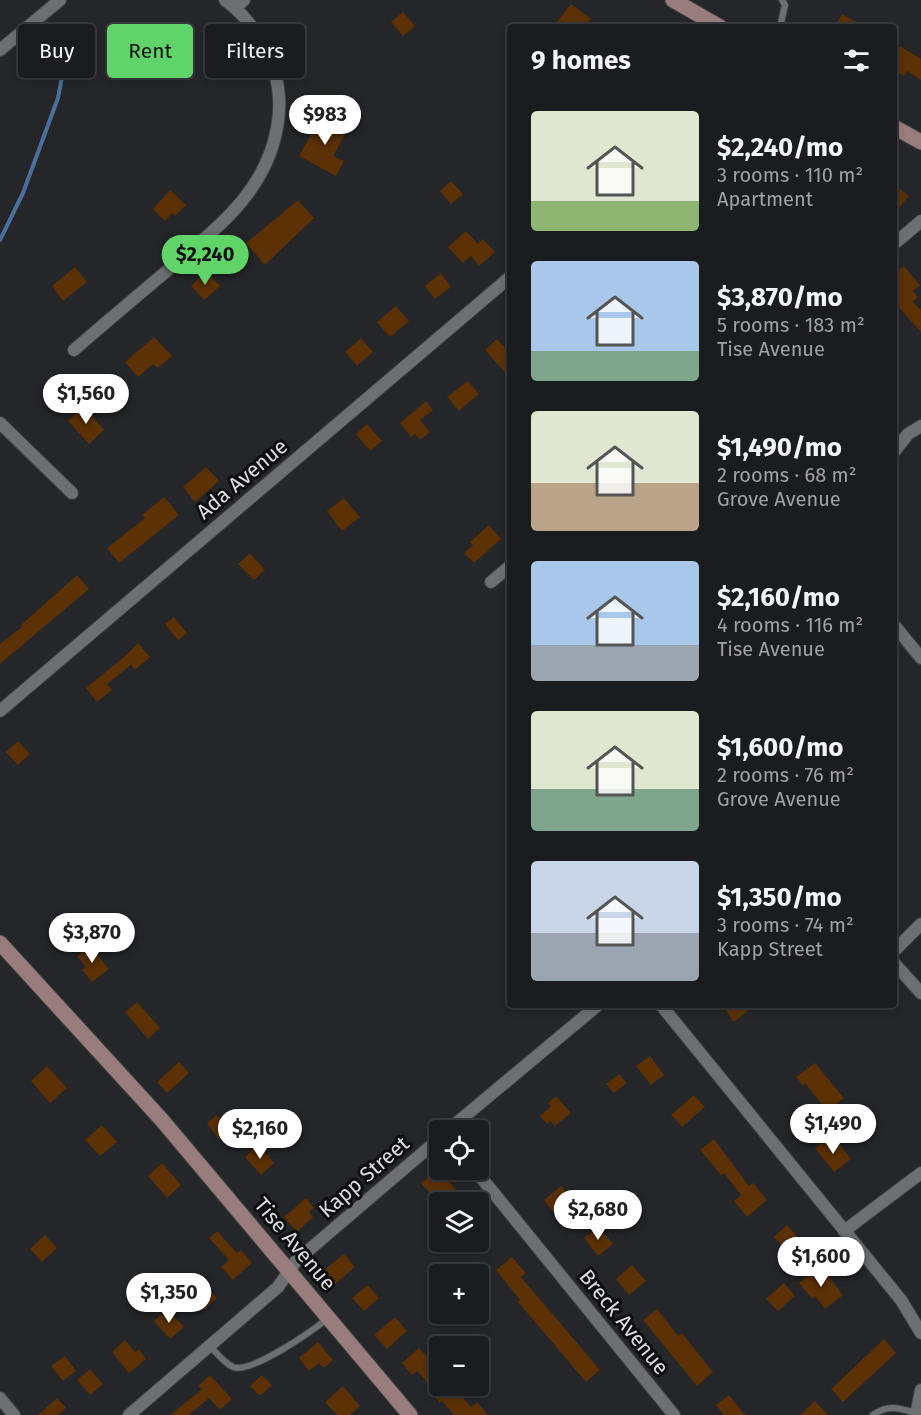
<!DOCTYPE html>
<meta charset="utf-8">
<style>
:root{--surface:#1b1c1f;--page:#242528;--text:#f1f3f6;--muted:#a0a1a4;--line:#393a3d;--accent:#61d469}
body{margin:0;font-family:"Fira Sans",sans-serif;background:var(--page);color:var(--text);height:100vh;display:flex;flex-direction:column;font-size:22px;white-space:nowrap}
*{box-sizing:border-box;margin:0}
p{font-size:20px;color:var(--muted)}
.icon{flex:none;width:33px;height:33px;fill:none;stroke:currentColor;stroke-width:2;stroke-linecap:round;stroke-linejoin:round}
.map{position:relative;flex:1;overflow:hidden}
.side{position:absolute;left:507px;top:24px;width:390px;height:984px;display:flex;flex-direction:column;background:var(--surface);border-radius:6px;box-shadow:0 3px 9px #0003,0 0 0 2px var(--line)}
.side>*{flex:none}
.hud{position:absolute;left:18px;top:24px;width:399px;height:54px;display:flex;gap:12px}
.controls{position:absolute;left:429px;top:1120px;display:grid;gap:12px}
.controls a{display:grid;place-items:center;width:60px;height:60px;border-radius:6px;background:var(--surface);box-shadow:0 3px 9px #0003,0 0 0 2px var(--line);font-size:30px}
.price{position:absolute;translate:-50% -51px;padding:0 14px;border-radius:21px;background:#fff;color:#222;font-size:20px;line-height:39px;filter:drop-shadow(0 2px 3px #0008)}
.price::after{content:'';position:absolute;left:50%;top:36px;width:18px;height:14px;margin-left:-9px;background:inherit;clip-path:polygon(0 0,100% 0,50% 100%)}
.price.current{background:var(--accent);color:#111}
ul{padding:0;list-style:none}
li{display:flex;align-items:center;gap:18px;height:150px;padding:0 24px}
li span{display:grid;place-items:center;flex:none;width:168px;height:120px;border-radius:6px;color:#555}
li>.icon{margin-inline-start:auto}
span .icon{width:72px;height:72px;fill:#fffc;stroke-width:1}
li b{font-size:26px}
h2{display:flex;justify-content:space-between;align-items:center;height:72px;padding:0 24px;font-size:26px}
.pill{padding:0 21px;border-radius:6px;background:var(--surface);box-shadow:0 3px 9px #0003,0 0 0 2px var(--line);font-size:21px;line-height:54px}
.pill.current{background:var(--accent);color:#111}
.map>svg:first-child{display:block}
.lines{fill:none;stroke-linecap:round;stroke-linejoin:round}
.stream{stroke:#4b6f9a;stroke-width:4}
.building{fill:#5b3105}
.lane-casing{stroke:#404043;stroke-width:8}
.street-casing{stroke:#404043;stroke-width:14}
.secondary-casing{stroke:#404043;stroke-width:17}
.lane{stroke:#6d6f73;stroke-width:6}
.street{stroke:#6d6f73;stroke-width:12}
.secondary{stroke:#987d7c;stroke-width:15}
.labels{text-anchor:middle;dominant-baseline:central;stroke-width:6;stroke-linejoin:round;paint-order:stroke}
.street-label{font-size:21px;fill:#dddde0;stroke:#0e0f10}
</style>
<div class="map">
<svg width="921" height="1415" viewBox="0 0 921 1415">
<rect width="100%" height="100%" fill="#242629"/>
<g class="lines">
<!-- stream -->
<path class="stream" d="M0,240L23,193L58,98L66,56L64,40"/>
</g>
<!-- building -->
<path class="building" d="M571,4L591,19L584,27H553Z
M403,12L415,26L403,36L391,22Z
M842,14L865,27H835Z
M900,46L921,59V80L907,71L904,76L894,70V56Z
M321,116L347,131L333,156L344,161L336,176L299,156Z
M451,181L463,194L451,204L440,191Z
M894,184L909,196L894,214Z
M170,190L186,205L175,216L172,213L165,221L153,209Z
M298,200L314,218L265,265L246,243Z
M466,231L478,244L483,239L495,252L479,266L471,256L463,263L448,247Z
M904,266L920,285L913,291L918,297L913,302L921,310V332L894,302V274Z
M75,267L87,282L63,301L52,286Z
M206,271L220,286L204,300L191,286Z
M441,273L451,287L435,299L425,286Z
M396,306L409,321L390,337L377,322Z
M154,337L172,356L158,368L153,364L138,377L125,362Z
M361,338L373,352L357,366L345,352Z
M497,339L510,353V378L485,350Z
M468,381L479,394L459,411L447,397Z
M426,401L433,410L420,420L430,432L420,440L415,434L411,437L400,423Z
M84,406L104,430L89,444L68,421Z
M367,424L382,441L370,451L356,434Z
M206,467L219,481L195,502L183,487Z
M164,497L179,515L119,563L107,548L145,518L142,515Z
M344,498L360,517L342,531L327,511Z
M489,525L501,539L474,563L464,553L473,545L470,542Z
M250,553L265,570L254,580L238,564Z
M77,575L89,589L0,664V644L22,627L20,626Z
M174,617L187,633L178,640L165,624Z
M138,643L150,657L135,670L131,665L107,684L112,690L97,702L86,688L124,657Z
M18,741L30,754L18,765L6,752Z
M90,946L109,969L92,982L82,970L86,967L77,956Z
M137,1002L160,1028L148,1039L125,1012Z
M722,1005H743L748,1011L734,1022Z
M650,1056L664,1075L651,1085L636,1066Z
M179,1062L189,1073L167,1093L157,1082Z
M815,1063L844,1098L827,1111L805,1083L803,1086L796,1077Z
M47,1066L67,1088L50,1103L31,1081Z
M619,1074L627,1083L614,1093L606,1084Z
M694,1095L705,1107L682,1127L671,1115Z
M556,1096L571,1113L555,1126L550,1121L547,1124L540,1116L551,1106L548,1103Z
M217,1115L230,1132L219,1140L207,1123Z
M102,1125L117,1142L100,1156L85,1140Z
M714,1139L749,1186L753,1183L767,1200L747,1217L734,1201L741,1195L724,1173L721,1175L700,1150Z
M826,1139L831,1146L837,1141L851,1159L834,1172L815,1148Z
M258,1145L274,1163L261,1175L245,1157Z
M162,1163L181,1185L167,1198L148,1176Z
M438,1169L447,1179L467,1203H446L437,1192L433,1196L421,1183Z
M561,1186L566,1192L570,1190L578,1200L574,1203L580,1210L566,1221L557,1210L554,1213L544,1200Z
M306,1198L314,1208L309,1212L313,1217L297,1232L284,1217Z
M787,1225L801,1241L788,1252L774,1237Z
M599,1227L613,1244L598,1256L584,1238Z
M217,1231L237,1253L241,1250L252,1263L233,1280L221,1267L229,1260L209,1238Z
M45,1235L57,1248L42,1262L30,1249Z
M344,1254L355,1267L335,1284L324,1270Z
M512,1257L526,1273L521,1277L600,1370L586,1382L518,1302L520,1300L496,1270Z
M632,1265L646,1281L629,1295L616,1279Z
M820,1266L843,1295L825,1309L815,1296L812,1299L799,1283Z
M200,1279L217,1298L204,1310L187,1291Z
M784,1283L795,1296L778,1311L766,1299Z
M368,1285L379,1298L364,1311L352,1298Z
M167,1309L184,1327L170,1339L154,1321Z
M657,1309L678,1336L682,1333L713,1372L697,1386L643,1320Z
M395,1317L407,1331L387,1349L374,1335Z
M884,1339L896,1353L843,1402L831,1389Z
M125,1340L135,1352L139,1349L146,1359L129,1373L112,1352Z
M318,1342L333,1360L324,1368L319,1363L309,1371L299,1358Z
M419,1348L440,1372V1386H453L471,1407L477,1402L488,1415H454L442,1401L440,1403L433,1395L436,1392L417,1371L412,1375L402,1363Z
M65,1356L76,1371L63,1381L51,1366Z
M90,1369L103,1384L90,1395L77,1380Z
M210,1375L232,1399L220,1410L209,1398L189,1415H170L202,1389L198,1386Z
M262,1375L272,1385L260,1396L250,1386Z
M343,1386L360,1406L350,1415H337L325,1402Z
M729,1395L745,1415H724L716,1405Z
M57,1398L66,1408L58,1415H38Z
M815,1401L828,1415H800Z"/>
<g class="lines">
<!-- lane casing -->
<g class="lane-casing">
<path id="lane" d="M780,27L785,5L782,0
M209,1345C216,1352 224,1363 233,1367C251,1374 312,1331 327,1319
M873,1415C888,1404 899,1408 916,1413"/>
</g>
<!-- street casing -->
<g class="street-casing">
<path id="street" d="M235,8L244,0
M0,50L60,0
M894,244L921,221
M74,350C105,323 137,296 168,270C215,229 265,194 277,128C281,108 280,90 274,70C265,41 249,18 225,0
M0,423L72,493
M894,452L908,434L921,426
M491,582L510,566
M894,625L921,658
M0,711L510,277
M894,951L921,924
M894,963L921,993
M661,1005L901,1300L921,1333
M447,1131L598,1005
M475,1170L674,1415
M844,1231L921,1173
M0,1398L14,1415
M129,1415L278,1287L296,1261L440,1138
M916,1415L921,1390"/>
</g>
<!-- secondary casing -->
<g class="secondary-casing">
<path id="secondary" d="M673,0L720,27
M894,127L921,142
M0,943L161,1119L410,1415"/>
</g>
<!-- lane -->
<use href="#lane" class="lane"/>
<!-- street -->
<use href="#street" class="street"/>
<!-- secondary -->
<use href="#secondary" class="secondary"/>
</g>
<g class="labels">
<!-- street labels -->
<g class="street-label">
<text transform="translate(242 479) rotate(-40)">Ada Avenue</text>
<text transform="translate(364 1177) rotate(-41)">Kapp Street</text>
<text transform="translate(295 1244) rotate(50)">Tise Avenue</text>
<text transform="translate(624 1322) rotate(51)">Breck Avenue</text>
</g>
</g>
</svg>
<div class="controls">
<a><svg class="icon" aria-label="locate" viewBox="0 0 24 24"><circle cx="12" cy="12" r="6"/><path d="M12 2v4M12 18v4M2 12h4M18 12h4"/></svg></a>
<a><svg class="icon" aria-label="layers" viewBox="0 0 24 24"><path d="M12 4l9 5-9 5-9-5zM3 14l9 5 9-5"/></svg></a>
<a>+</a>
<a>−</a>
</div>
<b class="price" style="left:325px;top:146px">$983</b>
<b class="price current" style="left:205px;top:286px">$2,240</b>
<b class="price" style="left:86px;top:425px">$1,560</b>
<b class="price" style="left:92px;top:964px">$3,870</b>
<b class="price" style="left:833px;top:1155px">$1,490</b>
<b class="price" style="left:260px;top:1160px">$2,160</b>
<b class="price" style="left:598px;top:1241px">$2,680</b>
<b class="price" style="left:821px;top:1288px">$1,600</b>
<b class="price" style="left:169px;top:1324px">$1,350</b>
<div class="hud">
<a class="pill">Buy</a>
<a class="pill current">Rent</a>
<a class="pill">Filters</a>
</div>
<section class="side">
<h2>9 homes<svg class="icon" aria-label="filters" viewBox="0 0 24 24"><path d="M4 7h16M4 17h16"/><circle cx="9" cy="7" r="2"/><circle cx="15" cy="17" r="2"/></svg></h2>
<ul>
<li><span style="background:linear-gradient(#dfe7d0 75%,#8fb573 0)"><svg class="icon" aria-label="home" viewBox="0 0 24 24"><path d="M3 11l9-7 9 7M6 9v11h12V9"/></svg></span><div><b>$2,240/mo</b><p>3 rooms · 110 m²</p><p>Apartment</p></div></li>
<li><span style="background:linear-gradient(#a9c7e8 75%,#7fa58c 0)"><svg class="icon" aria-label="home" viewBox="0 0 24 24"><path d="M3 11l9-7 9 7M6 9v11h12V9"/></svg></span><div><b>$3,870/mo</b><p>5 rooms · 183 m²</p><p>Tise Avenue</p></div></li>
<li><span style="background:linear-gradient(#dfe7d0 60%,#b9a48a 0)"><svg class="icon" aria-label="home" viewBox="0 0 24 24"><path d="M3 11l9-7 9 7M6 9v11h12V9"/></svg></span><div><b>$1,490/mo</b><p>2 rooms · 68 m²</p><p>Grove Avenue</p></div></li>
<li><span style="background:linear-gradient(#a9c7e8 70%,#9aa5b1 0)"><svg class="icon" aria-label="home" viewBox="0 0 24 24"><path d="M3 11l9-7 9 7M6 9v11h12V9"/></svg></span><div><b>$2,160/mo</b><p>4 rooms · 116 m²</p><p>Tise Avenue</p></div></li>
<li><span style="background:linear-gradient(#dfe7d0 65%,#7fa58c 0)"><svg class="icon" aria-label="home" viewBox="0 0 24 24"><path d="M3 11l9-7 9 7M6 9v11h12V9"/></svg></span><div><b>$1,600/mo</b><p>2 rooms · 76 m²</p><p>Grove Avenue</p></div></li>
<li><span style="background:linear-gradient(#c9d6e8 60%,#9aa5b1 0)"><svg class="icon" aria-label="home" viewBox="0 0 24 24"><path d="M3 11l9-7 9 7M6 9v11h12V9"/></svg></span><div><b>$1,350/mo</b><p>3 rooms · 74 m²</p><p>Kapp Street</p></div></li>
</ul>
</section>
</div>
